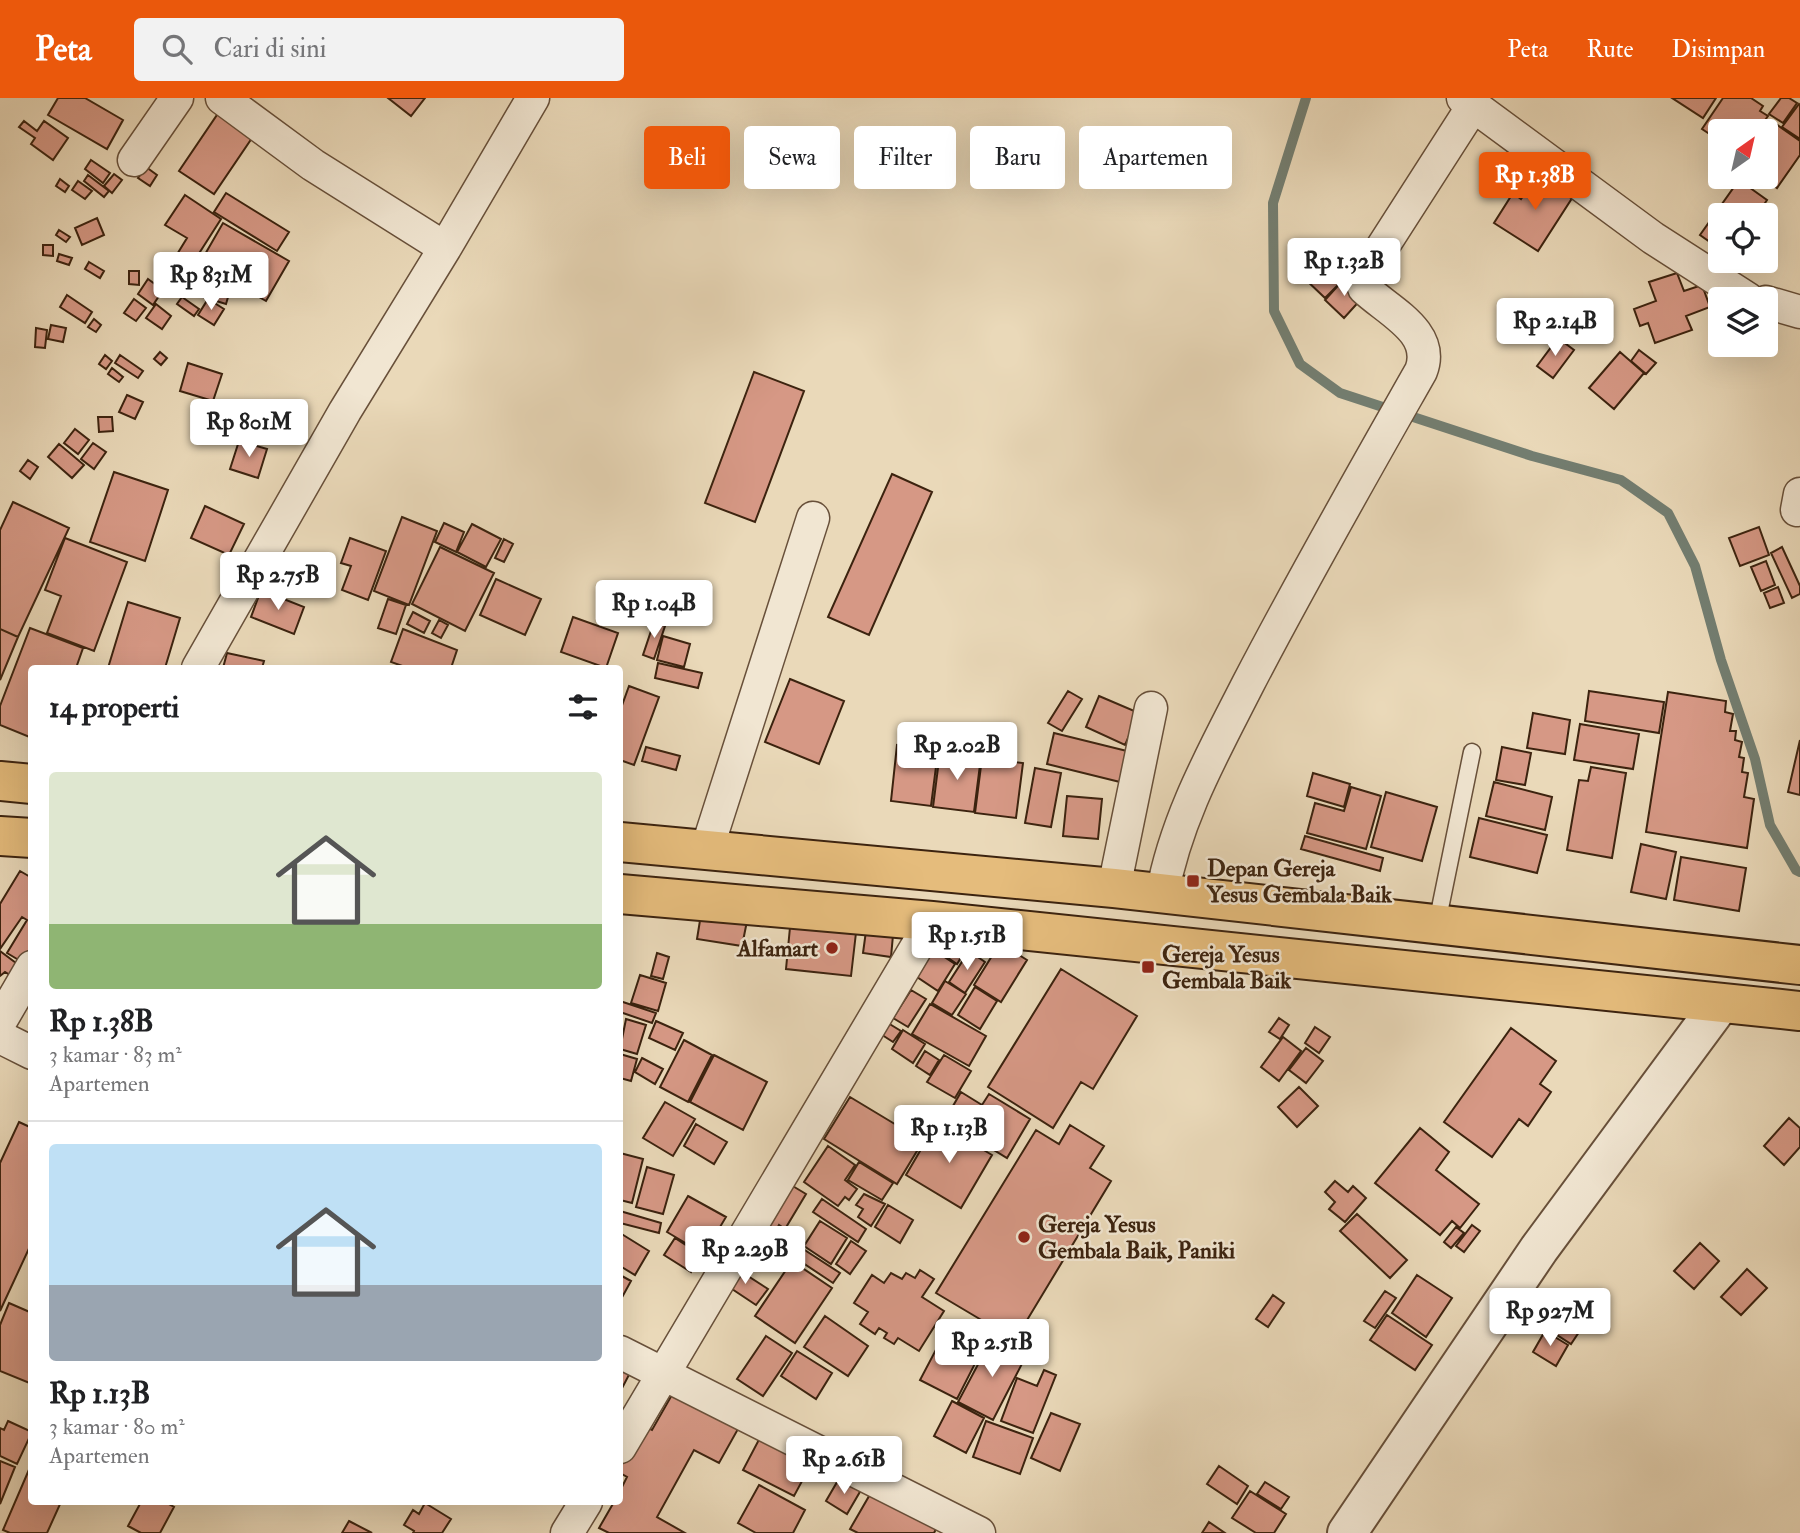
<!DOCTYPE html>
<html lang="id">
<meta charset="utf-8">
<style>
:root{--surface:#fff;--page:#f2f2f2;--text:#202124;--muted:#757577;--line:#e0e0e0;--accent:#ea580c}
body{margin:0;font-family:"IM FELL Double Pica",serif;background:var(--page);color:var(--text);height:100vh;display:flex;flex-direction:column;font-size:26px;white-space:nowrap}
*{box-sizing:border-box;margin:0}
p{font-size:23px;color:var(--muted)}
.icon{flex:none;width:38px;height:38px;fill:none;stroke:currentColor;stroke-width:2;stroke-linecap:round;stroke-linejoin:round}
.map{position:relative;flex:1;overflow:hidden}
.drawer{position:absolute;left:28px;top:567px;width:595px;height:840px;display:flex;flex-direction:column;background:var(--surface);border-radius:7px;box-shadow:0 7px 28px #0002}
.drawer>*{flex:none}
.top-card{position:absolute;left:644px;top:28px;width:665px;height:63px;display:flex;gap:14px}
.needle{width:46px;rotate:34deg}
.buttons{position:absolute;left:1708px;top:21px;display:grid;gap:14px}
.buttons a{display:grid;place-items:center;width:70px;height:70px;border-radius:7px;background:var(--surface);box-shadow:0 7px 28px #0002;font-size:35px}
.price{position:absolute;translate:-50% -60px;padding:0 16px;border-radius:7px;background:#fff;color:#222;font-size:23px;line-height:46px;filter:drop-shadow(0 2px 4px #0008)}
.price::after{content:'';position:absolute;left:50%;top:42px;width:21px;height:16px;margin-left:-10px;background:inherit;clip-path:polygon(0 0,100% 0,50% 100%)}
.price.selected{background:var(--accent);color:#fff}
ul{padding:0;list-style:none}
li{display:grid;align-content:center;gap:14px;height:371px;padding:0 21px}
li+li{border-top:2px solid var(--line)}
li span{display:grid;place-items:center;height:217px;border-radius:7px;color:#555}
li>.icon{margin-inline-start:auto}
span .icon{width:126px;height:126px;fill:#fffc;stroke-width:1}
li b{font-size:30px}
h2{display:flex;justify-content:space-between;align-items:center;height:84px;padding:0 21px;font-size:30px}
.tag{padding:0 24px;border-radius:7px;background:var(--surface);box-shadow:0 7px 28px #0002;font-size:24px;line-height:63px}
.tag.selected{background:var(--accent);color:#fff}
header{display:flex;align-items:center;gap:42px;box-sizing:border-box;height:98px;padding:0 35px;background:var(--accent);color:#fff}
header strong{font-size:33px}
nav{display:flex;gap:38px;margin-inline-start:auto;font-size:24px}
.search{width:490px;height:63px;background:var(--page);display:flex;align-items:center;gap:18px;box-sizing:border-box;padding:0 24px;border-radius:7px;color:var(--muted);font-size:26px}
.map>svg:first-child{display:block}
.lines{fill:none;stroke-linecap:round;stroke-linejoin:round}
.stream{stroke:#737e71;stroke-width:10}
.building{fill:#d69885;stroke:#3c230f;stroke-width:2}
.service-casing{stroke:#68503a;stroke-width:19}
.minor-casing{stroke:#68503a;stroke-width:35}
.tertiary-casing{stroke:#68503a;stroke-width:42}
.trunk-casing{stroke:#3c230f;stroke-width:42}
.service{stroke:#f1e6d2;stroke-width:16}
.minor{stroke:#f1e6d2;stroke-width:32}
.tertiary{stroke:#f1e6d2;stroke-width:38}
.trunk{stroke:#e5bc7c;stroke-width:38}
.poi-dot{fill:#8f2418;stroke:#f1e6d2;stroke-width:2.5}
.labels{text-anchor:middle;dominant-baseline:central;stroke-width:5;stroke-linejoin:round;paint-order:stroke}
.poi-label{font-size:23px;font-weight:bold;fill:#3c230f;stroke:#f1e6d2;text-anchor:start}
</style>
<header>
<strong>Peta</strong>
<div class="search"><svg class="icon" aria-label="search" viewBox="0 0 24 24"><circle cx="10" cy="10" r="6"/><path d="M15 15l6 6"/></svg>Cari di sini</div>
<nav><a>Peta</a><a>Rute</a><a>Disimpan</a></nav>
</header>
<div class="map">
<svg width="1800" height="1435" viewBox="0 0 1800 1435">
<rect width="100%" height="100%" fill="#ead9b9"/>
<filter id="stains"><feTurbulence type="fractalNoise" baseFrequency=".00286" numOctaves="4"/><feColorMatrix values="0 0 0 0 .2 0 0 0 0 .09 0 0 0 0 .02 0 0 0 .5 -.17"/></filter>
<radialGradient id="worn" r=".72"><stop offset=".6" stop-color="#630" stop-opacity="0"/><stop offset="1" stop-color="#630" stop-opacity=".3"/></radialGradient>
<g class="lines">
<!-- stream -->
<path class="stream" d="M1306,0L1273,105L1274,213L1300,266L1340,295L1532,358L1621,382L1668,415L1695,468L1721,562L1755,661L1770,727L1796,772L1800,774"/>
</g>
<!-- building -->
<path class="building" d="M58,0H85L123,22L107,51L48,17Z
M388,0H425L411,18Z
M1672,0H1716L1703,20Z
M1723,0H1751L1763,8L1760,13L1768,18L1757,33H1720V43L1702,31Z
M1781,0H1789L1797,5L1783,25L1769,16Z
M1799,6L1800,7V41L1782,29Z
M219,14L254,37L214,96L179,73Z
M24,23L37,33L44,23L68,40L53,62L31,46L35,40L19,29Z
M1776,26L1800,43V57L1777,90L1761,79H1766V41Z
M91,62L110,75L103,85L85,71Z
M146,69L157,77L150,88L138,80Z
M114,76L122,82L112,95L104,88Z
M88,77L109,93L104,99L84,83Z
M1536,78L1551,88L1556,81L1576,94L1538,153L1494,125L1513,95L1521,101Z
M60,81L69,88L65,94L56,88Z
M1739,82L1767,102L1757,117H1720V151L1700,137Z
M78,83L92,93L85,101L72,92Z
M226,95L289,134L277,153L214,114Z
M185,97L221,121L191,168L176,158L187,140L165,127Z
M97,120L104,137L82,147L75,130Z
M223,125L289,163L266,203L200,165Z
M59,132L70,139L66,144L56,137Z
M43,147H53V158L43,157Z
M59,156L72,160L69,167L57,163Z
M1325,159L1346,179L1325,200L1304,180Z
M89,164L104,173L100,180L85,171Z
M164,165L175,171L168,183L157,177Z
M178,171L187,177L182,185L172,179Z
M129,173H139V187L129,186Z
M1677,175L1684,193L1702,187L1710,209L1686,218L1692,232L1655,245L1648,225L1640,228L1634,211L1656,203L1649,184Z
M148,181L163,192L153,207L138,196Z
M1344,181L1363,199L1344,220L1325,202Z
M205,182L231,189L226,206L200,198Z
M67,197L92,214L85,225L60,209Z
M182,199L199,211L194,218L177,206Z
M134,201L146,210L136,223L124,215Z
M208,201L224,211L214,227L198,217Z
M156,206L171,218L162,231L146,220Z
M94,221L101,227L96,234L88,229Z
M51,227L66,230L63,244L48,241Z
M36,230L47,232L45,250L35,249Z
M1558,240L1574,252L1553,280L1537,268Z
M1639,252L1656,265L1646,276L1631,263Z
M160,254L167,260L161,267L154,261Z
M1620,254L1644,275L1614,311L1589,290Z
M105,257L112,263L106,271L99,266Z
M120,257L143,273L138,280L115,265Z
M188,265L222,276L213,303L180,293Z
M112,270L123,279L119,284L108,276Z
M754,274L804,293L755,424L705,405Z
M127,297L143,304L135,321L119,314Z
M98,319H112L113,333L99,334Z
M75,331L89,342L78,356L64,345Z
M239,343L267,351L258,380L230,371Z
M93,345L106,354L94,371L81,361Z
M59,346L84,367L72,380L48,359Z
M28,362L38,369L30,381L20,373Z
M114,374L168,392L145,463L90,444Z
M892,376L932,394L869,537L828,519Z
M13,404L69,430L18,539L0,531V432Z
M205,408L244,426L229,457L191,440Z
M402,419L437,433L409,507L374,493Z
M444,425L464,434L456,454L435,444Z
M472,426L501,441L486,469L457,454Z
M1759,429L1769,457L1740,468L1729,440Z
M65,440L127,464L94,553L47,535L61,498L45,492Z
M350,440L386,453L368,502L342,492L351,468L341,465Z
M504,441L513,446L504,464L495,460Z
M440,449L494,475L465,533L412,506Z
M1782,449L1800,488V496L1792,500L1771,455Z
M1766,463L1775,487L1761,493L1751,469Z
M496,481L541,501L525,537L480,517Z
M1778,489L1784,505L1770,510L1764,495Z
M261,492L304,509L294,536L251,519Z
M388,501L406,507L396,536L378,530Z
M128,504L180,520L165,570H108Z
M413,514L430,523L424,535L407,526Z
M573,519L618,535L606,570L561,554Z
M439,522L448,527L441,540L432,535Z
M654,524L665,528L654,561L643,557Z
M30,530L83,550L76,570H32V640L0,627V608Z
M0,531L18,539L0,582Z
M403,531L457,552L451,570H408L391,564Z
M663,538L690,546L684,569L657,562Z
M227,555L264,563L262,570H223Z
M658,565L702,575L698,590L655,580Z
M790,581L844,603L819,666L765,644Z
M629,588L659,599L634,667L620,662V613Z
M1068,593L1082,601L1062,633L1048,625Z
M1589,593L1664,604L1659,635L1585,623Z
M1668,594L1726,603L1725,614L1733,616L1730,633H1736L1735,642L1742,644L1739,659L1744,660L1742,674L1748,675L1744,699L1754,701L1747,750L1646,734Z
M1099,598L1139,615L1125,647L1086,629Z
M1533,615L1570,622L1565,656L1527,650Z
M1580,626L1639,636L1633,671L1574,662Z
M1054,635L1131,654L1124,685L1047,666Z
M1800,642V697L1788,694Z
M897,647L938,653L931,708L891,703Z
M646,649L680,658L676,672L642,663Z
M1502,649L1531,655L1525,687L1496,682Z
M940,654L981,659L974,714L933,709Z
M982,660L1023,665L1016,720L975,715Z
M1591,669L1626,675L1612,760L1567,752L1579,682L1588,683Z
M1035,670L1061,675L1051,729L1025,725Z
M1313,675L1350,686L1344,709L1307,698Z
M1494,684L1552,699L1545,732L1486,718Z
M1351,689L1381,698L1366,751L1307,735L1315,705L1344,713Z
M1386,694L1437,709L1422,763L1371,749Z
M1067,698L1102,701L1098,741L1063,738Z
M1479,720L1547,737L1537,775L1470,759Z
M1305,738L1383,760L1380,773L1301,751Z
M1641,746L1676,754L1666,801L1631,794Z
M1681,759L1746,770L1739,813L1674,802Z
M20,773L32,780V848L22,864L7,855L27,822L22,819L0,851V806Z
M703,804L749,813L742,848L697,841Z
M791,819L857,826L851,878L786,871Z
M940,831L967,850L957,866L923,843Z
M866,833L893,837L891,859L863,855Z
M923,845L955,866L938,893L905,871Z
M1000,845L1027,862L1001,904L974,887Z
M0,853L20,868L13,879L5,874L0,878Z
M969,853L985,864L965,895L949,884Z
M657,855L669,859L663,881L651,878Z
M1061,871L1137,918L1093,991L1081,984L1053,1030L988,989Z
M640,877L666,885L658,913L631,905Z
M945,883L966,896L952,917L932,905Z
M975,889L997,903L980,931L958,917Z
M911,892L926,901L908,929L893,920Z
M620,903L656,915L652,925L620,914Z
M930,906L986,938L969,968L912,936Z
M1279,920L1289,927L1280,941L1269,934Z
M626,921L646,927L637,956L620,951Z
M883,922L901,933L893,944L876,933Z
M656,923L683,935L675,952L649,940Z
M1315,929L1330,939L1319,955L1305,945Z
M1511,930L1556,963L1540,986L1551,994L1528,1028L1519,1021L1492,1059L1444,1024Z
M903,932L925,946L913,965L892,951Z
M1283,939L1301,953L1279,983L1261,969Z
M684,942L712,957L688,1004L660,989Z
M1306,950L1323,963L1306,985L1289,972Z
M925,953L939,962L930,977L916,968Z
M620,956L637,961L631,983L620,980Z
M714,957L767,984L743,1032L690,1004Z
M944,957L971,973L955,1000L927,984Z
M642,960L663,971L655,986L635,974Z
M1299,989L1318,1008L1297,1029L1278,1009Z
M961,994L982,1007L989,996L1030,1021L1007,1060L945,1022Z
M850,999L923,1043L897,1086L824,1041Z
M665,1004L695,1021L673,1058L643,1040Z
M1789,1020L1800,1030V1049L1784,1067L1764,1048Z
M19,1024L32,1030V1144L0,1213V1065Z
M937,1024L992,1057L961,1110L906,1077Z
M696,1026L727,1044L714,1066L684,1048Z
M1070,1027L1104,1048L1090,1070L1111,1083L1015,1242L936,1195L1036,1032L1059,1046Z
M1420,1030L1449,1054L1436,1072L1479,1106L1460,1130L1452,1123L1440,1137L1375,1085Z
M828,1048L855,1067L845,1082L857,1091L849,1102L845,1099L838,1108L804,1084Z
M620,1055L643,1061L632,1105L620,1102Z
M859,1064L893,1085L882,1102L848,1082Z
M647,1069L674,1077L663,1116L636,1109Z
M781,1081L806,1096L785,1131L779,1127L773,1138L754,1126Z
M1335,1083L1348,1094L1353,1088L1366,1100L1345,1124L1329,1111L1335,1104L1325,1094Z
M864,1096L885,1106L871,1128L858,1119L863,1111L856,1107Z
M688,1098L726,1119L704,1156L667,1134Z
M822,1101L866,1131L858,1144L813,1114Z
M888,1107L913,1122L900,1145L875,1129Z
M620,1113L661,1125L659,1135L620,1125Z
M1357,1116L1407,1162L1390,1180L1340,1133Z
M820,1123L847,1140L831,1166L804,1148Z
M1472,1127L1480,1133L1464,1154L1456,1148Z
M1456,1129L1464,1135L1451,1150L1444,1144Z
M620,1135L649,1153L635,1177L620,1168Z
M675,1140L701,1157L691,1174L664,1157Z
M851,1143L866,1153L850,1176L836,1166Z
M1700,1145L1719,1163L1694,1191L1674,1173Z
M797,1147L840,1175L833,1185L791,1157Z
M792,1163L832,1190L795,1245L755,1218Z
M734,1169L768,1191L756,1207L723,1185Z
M1747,1171L1767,1190L1741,1217L1721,1199Z
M920,1172L934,1181L922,1199L944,1213L919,1253L898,1240L894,1246L884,1240L887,1235L879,1230L875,1236L860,1226L868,1214L854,1205L872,1177L884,1185L891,1175L902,1181L906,1175L915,1180Z
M620,1177L631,1183L620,1203Z
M1417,1177L1452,1200L1426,1239L1392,1215Z
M1385,1193L1396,1200L1375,1230L1364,1223Z
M1273,1197L1284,1205L1268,1229L1256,1221Z
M1549,1200L1585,1225L1571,1246L1534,1222Z
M9,1205L32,1215V1286L0,1273V1227Z
M1387,1217L1432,1247L1415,1272L1370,1242Z
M825,1218L868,1248L848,1278L804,1249Z
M950,1225L986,1244L957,1301L920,1282Z
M1545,1233L1568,1247L1556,1268L1533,1254Z
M766,1238L792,1255L763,1298L737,1281Z
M992,1240L1026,1258L993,1322L958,1304Z
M797,1253L832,1275L816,1301L781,1278Z
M620,1267L631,1273L620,1294Z
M1044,1272L1056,1277L1033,1335L1001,1323L1017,1280L1037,1288Z
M673,1295L738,1331L719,1365L694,1352L657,1419L685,1435H609L599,1430L614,1404H620V1393L627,1379L620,1375V1361L639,1325L652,1332Z
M952,1303L984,1320L966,1355L934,1338Z
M1051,1315L1080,1326L1060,1373L1031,1360Z
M8,1323L32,1334L17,1366L0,1358V1330L4,1332Z
M986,1323L1033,1340L1020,1376L973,1359Z
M764,1332L815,1359L794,1398L743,1372Z
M0,1363L15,1369L0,1406Z
M31,1367L32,1404H61L47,1435H10L3,1432Z
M1219,1368L1248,1388L1237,1406L1207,1386Z
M840,1379L861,1392L847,1416L826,1403Z
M1265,1384L1289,1399L1281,1411L1257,1396Z
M759,1387L805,1412L793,1435H756L738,1425Z
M872,1393L936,1431L934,1435H858L850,1431Z
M1250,1393L1286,1416L1274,1435H1256L1232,1420Z
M141,1404H165L174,1409L160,1435H141L128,1428Z
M425,1405L451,1421L442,1435H413L414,1433L404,1427L413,1412L419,1416Z
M349,1423L372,1435H342Z
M1209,1424L1225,1435H1202Z"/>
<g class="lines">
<!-- service casing -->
<g class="service-casing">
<path id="service" d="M1437,825L1472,654"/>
</g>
<!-- minor casing -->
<g class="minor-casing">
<path id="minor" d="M1463,0L1653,140L1748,201
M134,62L177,0
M445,150L533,0
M1766,204L1800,214
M1797,412L1800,396
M198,570L345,313L445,150L313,67L222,0
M706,754L813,420
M1114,790L1151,610
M1162,797C1176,720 1213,655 1248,586C1303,480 1362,377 1421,273C1436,234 1388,213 1364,190L1362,181L1473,8
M0,924L32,869
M0,939L32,955
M620,1254L979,1435
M620,1349L932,823
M567,1435L586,1404"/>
</g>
<!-- tertiary casing -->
<g class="tertiary-casing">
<path id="tertiary" d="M1347,1435L1539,1151L1720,906"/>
</g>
<!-- trunk casing -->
<g class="trunk-casing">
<path id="trunk" d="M0,683L32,686
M0,738L32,740
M620,744L1114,790L1800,867
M620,796L932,823L1800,913"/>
</g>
<!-- service -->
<use href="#service" class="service"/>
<!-- minor -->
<use href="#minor" class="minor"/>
<!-- tertiary -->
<use href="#tertiary" class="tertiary"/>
<!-- trunk -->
<use href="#trunk" class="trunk"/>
</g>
<!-- markers -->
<g class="poi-dot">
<rect x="1186" y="776" width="14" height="14" rx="3.5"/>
<circle cx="832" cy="850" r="7"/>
<rect x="1141" y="862" width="14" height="14" rx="3.5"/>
<circle cx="1024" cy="1139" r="7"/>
</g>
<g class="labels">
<!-- poi labels -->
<g class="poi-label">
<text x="1207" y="770">Depan Gereja<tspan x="1207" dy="26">Yesus Gembala Baik</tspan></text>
<text x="818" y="850" text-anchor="end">Alfamart</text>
<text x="1162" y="856">Gereja Yesus<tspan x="1162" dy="26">Gembala Baik</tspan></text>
<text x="1038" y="1126">Gereja Yesus<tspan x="1038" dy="26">Gembala Baik, Paniki</tspan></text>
</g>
</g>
<rect width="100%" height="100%" filter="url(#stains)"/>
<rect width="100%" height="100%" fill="url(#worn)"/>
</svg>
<div class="buttons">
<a><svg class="needle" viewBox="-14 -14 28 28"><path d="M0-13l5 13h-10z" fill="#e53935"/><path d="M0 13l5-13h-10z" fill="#757577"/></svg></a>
<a><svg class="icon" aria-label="locate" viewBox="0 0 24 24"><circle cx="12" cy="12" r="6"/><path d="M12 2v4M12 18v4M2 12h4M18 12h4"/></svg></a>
<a><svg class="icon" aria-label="layers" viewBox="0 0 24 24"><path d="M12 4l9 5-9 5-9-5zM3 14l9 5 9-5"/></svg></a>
</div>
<b class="price selected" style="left:1535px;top:114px">Rp 1.38B</b>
<b class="price" style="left:1344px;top:200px">Rp 1.32B</b>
<b class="price" style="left:211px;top:214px">Rp 831M</b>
<b class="price" style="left:1555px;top:260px">Rp 2.14B</b>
<b class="price" style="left:249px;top:361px">Rp 801M</b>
<b class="price" style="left:278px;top:514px">Rp 2.75B</b>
<b class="price" style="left:654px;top:542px">Rp 1.04B</b>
<b class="price" style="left:957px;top:684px">Rp 2.02B</b>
<b class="price" style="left:967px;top:874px">Rp 1.51B</b>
<b class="price" style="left:949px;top:1067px">Rp 1.13B</b>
<b class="price" style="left:745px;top:1188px">Rp 2.29B</b>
<b class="price" style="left:1550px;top:1250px">Rp 927M</b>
<b class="price" style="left:992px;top:1281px">Rp 2.51B</b>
<b class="price" style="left:844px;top:1398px">Rp 2.61B</b>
<div class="top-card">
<a class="tag selected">Beli</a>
<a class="tag">Sewa</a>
<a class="tag">Filter</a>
<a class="tag">Baru</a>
<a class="tag">Apartemen</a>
</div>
<section class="drawer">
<h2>14 properti<svg class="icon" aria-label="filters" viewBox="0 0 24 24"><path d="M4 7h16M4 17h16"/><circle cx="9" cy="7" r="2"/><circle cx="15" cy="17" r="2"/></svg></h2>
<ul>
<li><span style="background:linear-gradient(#dfe7d0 70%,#8fb573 0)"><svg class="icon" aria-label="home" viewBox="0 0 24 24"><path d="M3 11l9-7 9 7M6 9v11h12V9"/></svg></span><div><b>Rp 1.38B</b><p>3 kamar · 83 m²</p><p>Apartemen</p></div></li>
<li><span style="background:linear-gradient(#bfe0f5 65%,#9aa5b1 0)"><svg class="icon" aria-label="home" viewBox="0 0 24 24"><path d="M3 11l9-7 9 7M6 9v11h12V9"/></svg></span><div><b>Rp 1.13B</b><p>3 kamar · 80 m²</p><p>Apartemen</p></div></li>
</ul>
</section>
</div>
